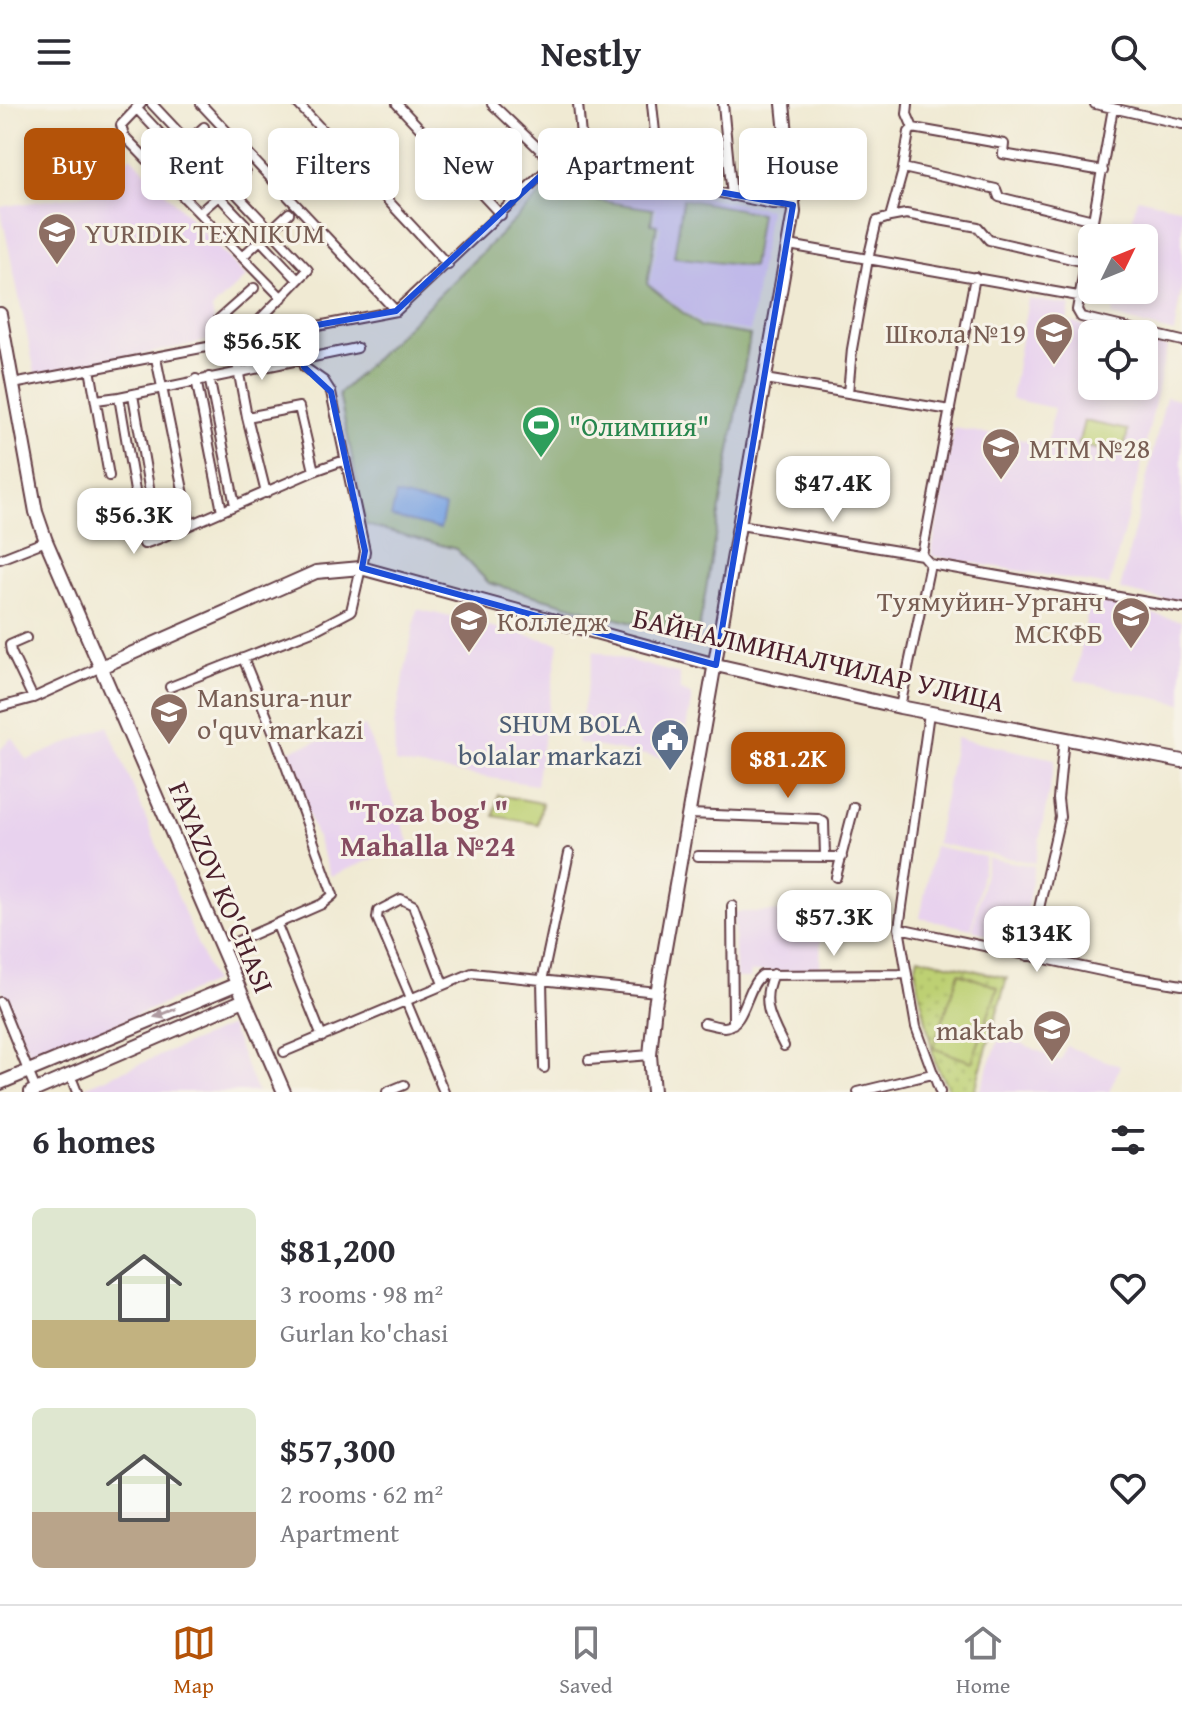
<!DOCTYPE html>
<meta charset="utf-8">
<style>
:root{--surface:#fff;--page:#f7f7f7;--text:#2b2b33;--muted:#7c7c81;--line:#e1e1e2;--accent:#b45309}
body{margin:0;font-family:"Gentium Book Plus",serif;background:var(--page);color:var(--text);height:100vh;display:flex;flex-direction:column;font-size:30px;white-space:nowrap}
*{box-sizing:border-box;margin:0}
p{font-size:26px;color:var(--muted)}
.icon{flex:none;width:44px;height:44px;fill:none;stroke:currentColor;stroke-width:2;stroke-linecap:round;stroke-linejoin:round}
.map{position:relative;height:988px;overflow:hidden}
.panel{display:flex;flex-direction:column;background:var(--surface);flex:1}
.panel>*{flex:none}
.banner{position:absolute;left:24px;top:24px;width:1134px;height:72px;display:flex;gap:16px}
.needle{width:52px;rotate:47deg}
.controls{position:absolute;left:1078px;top:120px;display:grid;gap:16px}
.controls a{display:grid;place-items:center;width:80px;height:80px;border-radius:12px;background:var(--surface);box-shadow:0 4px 12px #0003;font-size:40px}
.price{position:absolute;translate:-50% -68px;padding:0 18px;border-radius:16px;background:#fff;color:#222;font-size:26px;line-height:52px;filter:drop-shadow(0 2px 4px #0008)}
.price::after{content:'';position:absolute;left:50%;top:48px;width:24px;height:18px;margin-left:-12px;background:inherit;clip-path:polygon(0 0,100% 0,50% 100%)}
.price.active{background:var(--accent);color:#fff}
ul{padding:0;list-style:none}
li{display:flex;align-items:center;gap:24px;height:200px;padding:0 32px}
li span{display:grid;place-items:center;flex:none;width:224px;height:160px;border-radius:12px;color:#555}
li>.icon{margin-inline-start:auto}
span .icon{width:96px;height:96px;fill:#fffc;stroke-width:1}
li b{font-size:34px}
h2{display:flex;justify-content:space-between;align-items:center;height:96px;padding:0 32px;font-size:34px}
.tag{padding:0 28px;border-radius:12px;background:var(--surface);box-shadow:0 4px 12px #0003;font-size:28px;line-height:72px}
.tag.active{background:var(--accent);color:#fff}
header{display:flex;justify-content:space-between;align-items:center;height:104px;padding:0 32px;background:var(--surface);font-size:36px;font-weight:700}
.menu{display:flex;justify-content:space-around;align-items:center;height:112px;border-top:2px solid var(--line);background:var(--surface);font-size:22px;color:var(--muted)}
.menu a{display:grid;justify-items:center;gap:4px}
.menu .active{color:var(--accent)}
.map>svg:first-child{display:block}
.built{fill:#e8d2ee}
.grass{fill:url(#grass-dots);stroke:#84784f;stroke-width:2}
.pitch{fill:#bdd073;stroke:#84784f;stroke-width:2}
.water{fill:#78ade6;stroke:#616688;stroke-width:2}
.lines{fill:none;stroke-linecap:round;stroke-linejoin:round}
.street-casing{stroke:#633d44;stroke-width:12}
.secondary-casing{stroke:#633d44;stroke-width:16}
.street{stroke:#fff;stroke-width:8}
.secondary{stroke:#fff;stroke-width:12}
.oneway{fill:#ae9aa0}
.marked{fill:#1d4ed8;fill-opacity:0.2;stroke:#1d4ed8;stroke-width:6;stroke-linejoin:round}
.labels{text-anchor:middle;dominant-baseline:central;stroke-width:6;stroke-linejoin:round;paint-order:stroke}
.education-label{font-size:28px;fill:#785e54;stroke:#f7f3e8;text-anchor:start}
.leisure-label{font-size:28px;fill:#27864d;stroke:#f7f3e8;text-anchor:start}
.street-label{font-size:28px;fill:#4a1f2b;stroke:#f7f3e8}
.service-label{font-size:28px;fill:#4e5e75;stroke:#f7f3e8;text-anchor:end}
.neighbourhood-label{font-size:30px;font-weight:bold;fill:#864c61;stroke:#f7f3e8}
</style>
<header><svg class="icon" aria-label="menu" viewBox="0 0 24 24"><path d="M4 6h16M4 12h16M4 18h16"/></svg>Nestly<svg class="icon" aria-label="search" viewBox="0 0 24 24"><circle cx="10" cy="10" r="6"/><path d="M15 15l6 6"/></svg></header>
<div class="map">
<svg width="1182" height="988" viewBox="0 0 1182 988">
<defs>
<pattern id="grass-dots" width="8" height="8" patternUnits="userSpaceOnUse" patternTransform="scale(2)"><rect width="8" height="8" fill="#bdd073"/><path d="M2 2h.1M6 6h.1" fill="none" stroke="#a4b264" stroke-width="1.8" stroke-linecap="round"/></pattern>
</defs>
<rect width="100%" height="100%" fill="#f7f3e8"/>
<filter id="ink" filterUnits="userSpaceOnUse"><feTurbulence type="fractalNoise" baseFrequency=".0125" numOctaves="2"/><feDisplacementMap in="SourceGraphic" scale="16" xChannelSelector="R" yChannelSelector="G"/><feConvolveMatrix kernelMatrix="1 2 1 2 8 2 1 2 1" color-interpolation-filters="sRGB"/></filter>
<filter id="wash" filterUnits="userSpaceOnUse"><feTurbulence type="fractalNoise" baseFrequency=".006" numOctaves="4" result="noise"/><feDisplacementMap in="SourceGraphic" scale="32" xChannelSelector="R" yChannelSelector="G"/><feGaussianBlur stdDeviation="1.8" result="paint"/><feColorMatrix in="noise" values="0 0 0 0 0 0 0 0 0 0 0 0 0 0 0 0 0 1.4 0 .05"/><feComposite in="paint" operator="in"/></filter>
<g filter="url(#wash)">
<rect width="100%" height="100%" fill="#f0ead3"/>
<!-- built -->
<path class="built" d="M131,52L246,173L212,205L216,230L220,234L36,273L0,103L94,89Z
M557,67L769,105L750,227L702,220L649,180L661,123L654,120L656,105L537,86Z
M1137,94L1182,104V181L1174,229L1112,212L1118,186H1144V134H1128Z
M1028,195L1070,201L1067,217L1118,230H1092V282H1144V237L1167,243L1140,367L1109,482L931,452L954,324L1047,340L1054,304L1011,295Z
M1166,293L1182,296V500L1120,486Z
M1090,495L1182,517V600L1075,576Z
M417,505L559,539L536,681L395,659L394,622Z
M594,547L680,570V586L692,592L680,657L577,639Z
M108,622L213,878L32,957L0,882V646L12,633L27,656Z
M365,622L410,740L331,772L285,648Z
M956,634L1055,655L1035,759L936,739Z
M934,742L985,753L972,825L920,814Z
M988,754L1034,762L1021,842L973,826Z
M821,807L820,867L751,868L750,874H736L734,808Z
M230,922L257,988H73Z
M1001,930L1061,957L1066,942L1120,962L1109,988H979Z"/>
<!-- grass -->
<path class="grass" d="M918,853L1007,874L974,988H950L935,959L915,866Z"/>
<!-- pitch -->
<path class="pitch" d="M543,88L653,105L651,120L657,121L647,180L701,223L750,231L697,537L489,479L456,445L366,421L339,290Z
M683,95L760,109L752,163L674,153Z
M1084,317L1128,326L1123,351L1078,341Z
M498,691L542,699L538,720L494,712Z
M959,869L998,883L972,958L933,944Z"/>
<!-- water -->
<path class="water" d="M396,391L445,403L440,425L391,413Z"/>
</g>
<g filter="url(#ink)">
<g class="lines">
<!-- street casing -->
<g class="street-casing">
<path id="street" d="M141,0L121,21L124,32L282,194
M152,0L308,166L239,237
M201,0L396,207
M298,0L448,161
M397,0L501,111
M492,0L554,59
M578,0L584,64
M652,0L660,76
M723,0L732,92
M908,0L907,10L913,24
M1095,0L1182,20
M136,4L298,176
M1113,4L1077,206L1081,213L1182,237
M903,64L996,85L999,93L1093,116
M158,65L204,23
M199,109L245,69
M890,113L906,110L978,123L989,136L1085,158
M789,141L868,155L877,117L890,113L902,70L909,28L913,24L1004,40L1003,50L1103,67
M242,153L289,109
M975,173L922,451L930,460L1182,504
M396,207L554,59L660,76L772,100L793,101
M294,225L304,263L324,277L331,288L365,447L362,464
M233,238L247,313L266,389
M223,241L219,227V215L254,184
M156,254L190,420
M90,265L109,372
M209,273L235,401
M196,275L222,407
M765,275L848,289
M13,280L396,207
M133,291L158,435L144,440L119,293L357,244
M96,296L119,293
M950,306L848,289L852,245L868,155L1078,192
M314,367L345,356
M740,421L922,451
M158,435L314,367L299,303L247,313
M0,455L46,437
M26,534L10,541L11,548L33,594
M170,583L315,526L351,507L361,464
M0,603L33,594L101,563
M900,603L930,460
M929,609L899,824L916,923L940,988
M689,710L818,715L824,718L825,752
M698,752L842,753
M836,773L854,703
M732,802L733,920
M277,821L322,933
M899,824L1120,871L1182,881
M222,844L322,800L333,791L275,632L243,554
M1028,852L1060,713L1058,695L1064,634
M773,870C760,899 771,916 784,942
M411,894L377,814L378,807L401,795L413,801L443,880
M406,897L444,988
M0,898L36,986
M704,919C710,920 718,923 724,923C746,922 745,883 762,871L907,870
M284,948L472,869L657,888
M589,956L650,951
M544,964L542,877L569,749
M73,978L77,988
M387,988L404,981
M858,988L932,970"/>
</g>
<!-- secondary casing -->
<g class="secondary-casing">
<path id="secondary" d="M0,210L36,408L46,437L284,988
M101,563L316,468L361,464L716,561L900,603L1182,657
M0,979L237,880
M31,988L244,896
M653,988L650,951L655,901L794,108L783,0"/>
</g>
<!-- street -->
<use href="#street" class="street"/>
<!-- secondary -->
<use href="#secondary" class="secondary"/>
</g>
<!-- one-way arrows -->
<defs><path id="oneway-solid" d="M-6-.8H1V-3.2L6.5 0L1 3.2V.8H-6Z" transform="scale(2)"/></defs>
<use class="oneway" href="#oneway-solid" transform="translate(165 909) rotate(158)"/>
</g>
<!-- marked area -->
<path class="marked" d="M554,59L793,101L716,561L362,464L365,447L331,288L304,263L294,225L396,207Z"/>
<!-- icons -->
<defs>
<g id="university-pin" transform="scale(2)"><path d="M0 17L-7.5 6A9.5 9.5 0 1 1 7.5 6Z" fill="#8d6e63" stroke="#f7f3e8"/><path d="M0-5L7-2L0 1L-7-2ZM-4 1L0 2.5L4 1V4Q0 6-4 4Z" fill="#fff"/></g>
<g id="school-pin" transform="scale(2)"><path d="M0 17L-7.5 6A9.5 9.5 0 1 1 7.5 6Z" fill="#8d6e63" stroke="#f7f3e8"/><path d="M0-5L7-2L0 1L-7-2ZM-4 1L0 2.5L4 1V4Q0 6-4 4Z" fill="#fff"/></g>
<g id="stadium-pin" transform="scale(2)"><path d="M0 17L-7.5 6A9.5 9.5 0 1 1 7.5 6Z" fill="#2e9e5b" stroke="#f7f3e8"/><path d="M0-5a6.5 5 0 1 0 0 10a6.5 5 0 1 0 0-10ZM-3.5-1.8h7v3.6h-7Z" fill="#fff"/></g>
<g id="civic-pin" transform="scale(2)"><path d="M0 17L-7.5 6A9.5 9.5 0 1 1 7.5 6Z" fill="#5c6f8a" stroke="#f7f3e8"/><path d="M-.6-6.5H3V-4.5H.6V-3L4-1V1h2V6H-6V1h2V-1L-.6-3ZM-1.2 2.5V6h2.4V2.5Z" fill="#fff"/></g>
</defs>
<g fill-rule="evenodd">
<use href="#university-pin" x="57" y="128"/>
<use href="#school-pin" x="1054" y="228"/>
<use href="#stadium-pin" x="541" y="321"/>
<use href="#school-pin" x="1001" y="343"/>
<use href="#school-pin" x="1131" y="512"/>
<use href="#university-pin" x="469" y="516"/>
<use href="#university-pin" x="169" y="608"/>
<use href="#civic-pin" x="670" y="634"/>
<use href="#school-pin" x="1052" y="925"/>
</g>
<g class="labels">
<!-- education labels -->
<g class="education-label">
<text x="85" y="128">YURIDIK TEXNIKUM</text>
<text x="1026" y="228" text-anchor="end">Школа №19</text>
<text x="1029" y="343">MTM №28</text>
<text x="1103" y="496" text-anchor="end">Туямуйин-Урганч<tspan x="1103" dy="32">МСКФБ</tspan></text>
<text x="497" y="516">Колледж</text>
<text x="197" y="592">Mansura-nur<tspan x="197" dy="32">o'quv markazi</tspan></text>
<text x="1024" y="925" text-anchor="end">maktab</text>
</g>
<!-- leisure labels -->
<g class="leisure-label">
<text x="569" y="321">"Олимпия"</text>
</g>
<!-- street labels -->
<g class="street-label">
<text transform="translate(819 555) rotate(13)">БАЙНАЛМИНАЛЧИЛАР УЛИЦА</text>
<text transform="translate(222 783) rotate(67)">FAYAZOV KO'CHASI</text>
</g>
<!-- service labels -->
<g class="service-label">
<text x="642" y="618">SHUM BOLA<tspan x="642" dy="32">bolalar markazi</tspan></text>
</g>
<!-- neighbourhood labels -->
<g class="neighbourhood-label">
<text x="428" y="707">"Toza bog' "<tspan x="428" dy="34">Mahalla №24</tspan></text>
</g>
</g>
</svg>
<div class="controls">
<a><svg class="needle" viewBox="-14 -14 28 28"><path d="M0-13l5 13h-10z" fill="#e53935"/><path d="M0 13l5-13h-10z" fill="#7c7c81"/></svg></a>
<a><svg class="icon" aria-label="locate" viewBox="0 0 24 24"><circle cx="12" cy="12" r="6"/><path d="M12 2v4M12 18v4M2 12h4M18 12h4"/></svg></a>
</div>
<b class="price" style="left:262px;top:278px">$56.5K</b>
<b class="price" style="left:833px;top:420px">$47.4K</b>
<b class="price" style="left:134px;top:452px">$56.3K</b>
<b class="price active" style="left:788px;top:696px">$81.2K</b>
<b class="price" style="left:834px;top:854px">$57.3K</b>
<b class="price" style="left:1037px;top:870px">$134K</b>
<div class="banner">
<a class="tag active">Buy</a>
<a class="tag">Rent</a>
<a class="tag">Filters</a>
<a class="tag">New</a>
<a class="tag">Apartment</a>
<a class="tag">House</a>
</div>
</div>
<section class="panel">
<h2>6 homes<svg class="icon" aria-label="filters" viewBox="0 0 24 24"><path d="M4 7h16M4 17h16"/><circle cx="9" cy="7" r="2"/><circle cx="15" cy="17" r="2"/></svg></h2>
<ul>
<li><span style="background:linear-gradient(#dfe7d0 70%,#c2b280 0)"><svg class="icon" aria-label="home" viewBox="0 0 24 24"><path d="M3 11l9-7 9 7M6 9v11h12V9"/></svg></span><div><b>$81,200</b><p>3 rooms · 98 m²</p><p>Gurlan ko'chasi</p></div><svg class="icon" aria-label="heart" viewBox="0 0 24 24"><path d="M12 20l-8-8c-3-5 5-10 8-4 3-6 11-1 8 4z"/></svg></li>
<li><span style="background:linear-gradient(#dfe7d0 65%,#b9a48a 0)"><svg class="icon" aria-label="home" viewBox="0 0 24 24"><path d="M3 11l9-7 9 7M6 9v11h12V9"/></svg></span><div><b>$57,300</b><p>2 rooms · 62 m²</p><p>Apartment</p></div><svg class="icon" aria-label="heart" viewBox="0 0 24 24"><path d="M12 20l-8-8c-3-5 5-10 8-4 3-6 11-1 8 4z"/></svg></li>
</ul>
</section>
<nav class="menu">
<a class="active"><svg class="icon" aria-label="map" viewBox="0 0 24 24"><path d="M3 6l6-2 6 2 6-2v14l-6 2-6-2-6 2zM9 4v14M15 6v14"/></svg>Map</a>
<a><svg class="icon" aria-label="saved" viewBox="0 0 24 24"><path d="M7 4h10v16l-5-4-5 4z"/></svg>Saved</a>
<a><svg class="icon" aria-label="home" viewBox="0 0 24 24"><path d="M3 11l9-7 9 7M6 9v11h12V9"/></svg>Home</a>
</nav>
